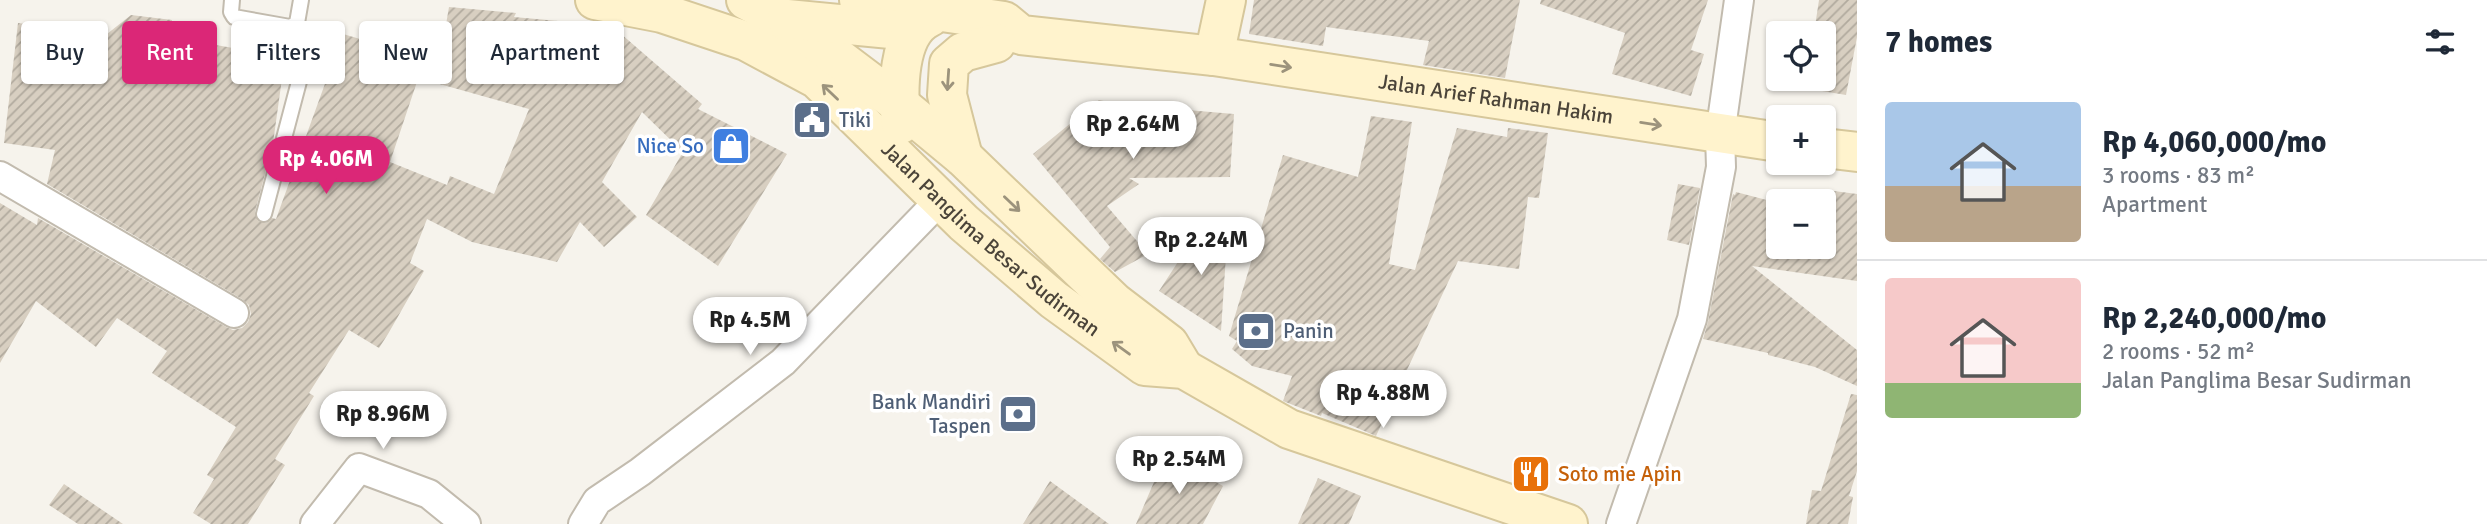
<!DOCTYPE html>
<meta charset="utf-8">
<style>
:root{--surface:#fff;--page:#f6f6f7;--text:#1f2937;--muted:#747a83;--line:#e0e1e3;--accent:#db2777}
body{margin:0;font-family:Signika,sans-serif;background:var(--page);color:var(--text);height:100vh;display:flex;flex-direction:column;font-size:26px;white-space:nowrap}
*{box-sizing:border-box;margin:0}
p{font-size:23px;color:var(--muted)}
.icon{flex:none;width:38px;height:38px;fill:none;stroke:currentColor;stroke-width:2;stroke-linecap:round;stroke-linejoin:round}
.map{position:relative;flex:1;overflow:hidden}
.details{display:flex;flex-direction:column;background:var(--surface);width:630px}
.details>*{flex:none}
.banner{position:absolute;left:21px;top:21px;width:665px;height:63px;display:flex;gap:14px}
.controls{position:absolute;left:1766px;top:21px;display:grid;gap:14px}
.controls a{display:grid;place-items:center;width:70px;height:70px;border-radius:7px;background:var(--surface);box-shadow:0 2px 5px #0004;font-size:35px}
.price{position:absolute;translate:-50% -60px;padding:0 16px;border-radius:24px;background:#fff;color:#222;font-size:23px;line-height:46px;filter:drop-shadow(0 2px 4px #0008)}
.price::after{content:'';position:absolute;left:50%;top:42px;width:21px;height:16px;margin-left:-10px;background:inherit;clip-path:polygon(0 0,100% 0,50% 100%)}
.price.active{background:var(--accent);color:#fff}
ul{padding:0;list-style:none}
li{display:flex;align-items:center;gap:21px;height:175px;padding:0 28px}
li+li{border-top:2px solid var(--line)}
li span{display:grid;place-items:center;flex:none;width:196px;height:140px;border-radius:7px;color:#555}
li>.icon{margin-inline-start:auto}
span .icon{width:84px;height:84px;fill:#fffc;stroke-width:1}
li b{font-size:30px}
h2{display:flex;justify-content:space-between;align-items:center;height:84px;padding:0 28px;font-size:30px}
.tag{padding:0 24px;border-radius:7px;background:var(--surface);box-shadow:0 2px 5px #0004;font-size:24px;line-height:63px}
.tag.active{background:var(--accent);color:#fff}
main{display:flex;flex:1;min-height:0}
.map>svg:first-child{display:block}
.building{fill:url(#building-hatch)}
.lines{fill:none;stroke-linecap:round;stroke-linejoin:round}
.lane-casing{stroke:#c2bbae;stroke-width:18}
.street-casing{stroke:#c2bbae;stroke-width:32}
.secondary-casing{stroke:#d6c79b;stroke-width:42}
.lane{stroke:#fff;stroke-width:14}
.street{stroke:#fff;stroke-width:28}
.secondary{stroke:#fff3cd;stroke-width:38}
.oneway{stroke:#9c937c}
.labels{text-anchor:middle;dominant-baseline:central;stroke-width:7;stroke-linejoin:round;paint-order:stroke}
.street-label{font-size:21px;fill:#4b4439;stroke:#fff}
.service-label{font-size:21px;fill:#4e5e75;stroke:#fff;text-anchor:start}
.shop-label{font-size:21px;fill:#366cbe;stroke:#fff;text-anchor:end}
.food-label{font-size:21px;fill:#c56008;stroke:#fff;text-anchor:start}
</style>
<main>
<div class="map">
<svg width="1857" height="524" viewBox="0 0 1857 524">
<defs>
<pattern id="building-hatch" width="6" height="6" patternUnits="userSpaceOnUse" patternTransform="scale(1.75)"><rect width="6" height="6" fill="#d8cfc1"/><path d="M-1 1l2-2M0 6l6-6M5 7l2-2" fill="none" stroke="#b1aa9e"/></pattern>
</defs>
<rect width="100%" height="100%" fill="#f6f3ec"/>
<!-- building -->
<path class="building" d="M1254,0H1520L1505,78L1423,65L1429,41L1326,27L1323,46L1249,34Z
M1541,0H1708L1691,50L1704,54L1691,96L1612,74L1625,33L1540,4Z
M1819,0H1857V37L1846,95L1804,88L1806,79H1824V33H1814Z
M449,7L516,13L514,17L569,22L568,30L613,27L702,104L698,109L787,154L718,266L646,215L683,152L642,112L602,182L637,217L604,247L580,222L557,262L472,242L427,219L410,263L424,271L388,334L379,348L349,330L309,393L314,396L275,459L285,465L248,524H211L193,513L214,479L207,475L236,427L152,373L167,351L117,318L96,347L36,301L0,363V203L37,225L38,218L226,327L233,330L242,328L248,322L251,314L249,305L242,299L47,184L55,150L4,143L18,23L107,34L131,15L172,20L170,37L285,57L273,143L255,212L258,221L266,223L272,218L276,219L343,34L425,58L390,162L447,185L450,176L494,194L529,109L436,83Z
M1099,100L1118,104L1234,114L1230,177L1129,178L1139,184L1107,206L1148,254L1115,272L1100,259L1110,247L1033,154Z
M1371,116L1412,122L1389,264L1415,270L1457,128L1507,137L1508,128L1548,133L1539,198L1528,197L1519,269L1458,261L1376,436L1322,413L1321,416L1283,401L1292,376L1252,366L1232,349L1237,341L1229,336L1283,155L1358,177Z
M1678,184L1700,188L1689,245L1667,240Z
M1834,191L1857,194V281L1752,266L1857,350V386L1815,367L1768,355V353L1703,339L1708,322L1733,194L1735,195L1736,192L1778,203V247H1824V207L1831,209Z
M1202,225L1227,240L1221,331L1159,291Z
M1851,394L1857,395V471L1849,496L1853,497L1848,524H1806L1812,490L1821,491Z
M1166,454L1223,486L1203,524H1136Z
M1318,478L1361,496L1349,524H1298Z
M1050,481L1109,524H1023Z
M64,484L123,524H78L49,505Z"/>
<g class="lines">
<!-- lane casing -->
<g class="lane-casing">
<path id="lane" d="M232,0L231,12L234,17L290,27L297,23L301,0
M264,214L301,74L302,63L294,27"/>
</g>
<!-- street casing -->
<g class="street-casing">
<path id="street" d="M0,176L234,313
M315,524L359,468L429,494L466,524
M583,524L597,501L640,472L783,362L940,200
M1621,524L1692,319L1721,167L1720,135L1739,0"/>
</g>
<!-- secondary casing -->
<g class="secondary-casing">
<g id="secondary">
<path id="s1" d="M595,0L662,13L746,41L817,79L964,223L1054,300L1145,366L1184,369L1289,429L1568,524"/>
<path d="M746,0L797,27L899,104L963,157L1114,302L1169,344L1184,369"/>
<path id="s2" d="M859,0L1004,21L1021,35L1214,56L1778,142"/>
<path d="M787,19L901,30"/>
<path d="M1214,56L1226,0"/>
<path d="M901,124C898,93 896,32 930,17"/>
<path d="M1824,148L1857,152"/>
<path d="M963,157L947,95L949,64L963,52L996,43"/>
</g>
</g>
<!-- lane -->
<use href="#lane" class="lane"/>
<!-- street -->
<use href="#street" class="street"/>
<!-- secondary -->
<use href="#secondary" class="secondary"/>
</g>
<!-- one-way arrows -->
<defs><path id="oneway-shaft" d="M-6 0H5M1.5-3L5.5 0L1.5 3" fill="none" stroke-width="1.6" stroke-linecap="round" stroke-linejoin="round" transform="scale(1.75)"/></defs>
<g class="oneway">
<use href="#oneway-shaft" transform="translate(1281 66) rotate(9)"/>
<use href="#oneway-shaft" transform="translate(948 80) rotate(94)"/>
<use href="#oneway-shaft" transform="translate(830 92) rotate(-136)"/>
<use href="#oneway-shaft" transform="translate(1651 124) rotate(9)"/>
<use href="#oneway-shaft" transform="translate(1012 204) rotate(44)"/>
<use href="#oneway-shaft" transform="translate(1121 348) rotate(-144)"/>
</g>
<!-- icons -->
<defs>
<g id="civic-square" transform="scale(2.0125)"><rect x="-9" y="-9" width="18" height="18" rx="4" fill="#5c6f8a" stroke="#fff"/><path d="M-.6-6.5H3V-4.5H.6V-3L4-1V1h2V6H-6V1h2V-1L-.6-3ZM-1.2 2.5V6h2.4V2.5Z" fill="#fff"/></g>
<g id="shop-square" transform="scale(2.0125)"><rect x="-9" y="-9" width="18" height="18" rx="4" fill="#3f7fe0" stroke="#fff"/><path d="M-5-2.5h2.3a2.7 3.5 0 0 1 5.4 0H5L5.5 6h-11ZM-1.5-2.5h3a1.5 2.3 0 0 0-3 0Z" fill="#fff"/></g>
<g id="bank-square" transform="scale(2.0125)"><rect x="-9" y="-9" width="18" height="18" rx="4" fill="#5c6f8a" stroke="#fff"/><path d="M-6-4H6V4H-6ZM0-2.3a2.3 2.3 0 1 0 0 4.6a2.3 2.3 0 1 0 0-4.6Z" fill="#fff"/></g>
<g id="restaurant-square" transform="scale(2.0125)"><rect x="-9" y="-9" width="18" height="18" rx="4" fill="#e8710a" stroke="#fff"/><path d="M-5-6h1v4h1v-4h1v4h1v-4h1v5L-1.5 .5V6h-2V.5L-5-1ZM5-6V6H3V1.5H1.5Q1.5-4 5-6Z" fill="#fff"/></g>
</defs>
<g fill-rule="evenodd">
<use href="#civic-square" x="812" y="120"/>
<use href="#shop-square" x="731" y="146"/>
<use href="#bank-square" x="1256" y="331"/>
<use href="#bank-square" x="1018" y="414"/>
<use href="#restaurant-square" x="1531" y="474"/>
</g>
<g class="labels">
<!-- street labels -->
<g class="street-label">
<text stroke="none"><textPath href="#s2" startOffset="648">Jalan Arief Rahman Hakim</textPath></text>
<text stroke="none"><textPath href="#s1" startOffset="474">Jalan Panglima Besar Sudirman</textPath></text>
</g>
<!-- service labels -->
<g class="service-label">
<text x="839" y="120">Tiki</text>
<text x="1283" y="331">Panin</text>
<text x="991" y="402" text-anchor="end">Bank Mandiri<tspan x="991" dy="24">Taspen</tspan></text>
</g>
<!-- shop labels -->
<g class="shop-label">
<text x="704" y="146">Nice So</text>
</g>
<!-- food labels -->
<g class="food-label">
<text x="1558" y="474">Soto mie Apin</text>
</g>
</g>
</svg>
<div class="controls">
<a><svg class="icon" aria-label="locate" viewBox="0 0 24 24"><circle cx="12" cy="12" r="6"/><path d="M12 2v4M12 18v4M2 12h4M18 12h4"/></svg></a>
<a>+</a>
<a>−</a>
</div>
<b class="price" style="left:1133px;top:161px">Rp 2.64M</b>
<b class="price active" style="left:326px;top:196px">Rp 4.06M</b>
<b class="price" style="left:1201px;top:277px">Rp 2.24M</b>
<b class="price" style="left:750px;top:357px">Rp 4.5M</b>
<b class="price" style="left:1383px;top:430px">Rp 4.88M</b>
<b class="price" style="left:383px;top:451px">Rp 8.96M</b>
<b class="price" style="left:1179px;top:496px">Rp 2.54M</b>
<div class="banner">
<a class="tag">Buy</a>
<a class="tag active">Rent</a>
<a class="tag">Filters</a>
<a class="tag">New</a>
<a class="tag">Apartment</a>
</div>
</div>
<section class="details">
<h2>7 homes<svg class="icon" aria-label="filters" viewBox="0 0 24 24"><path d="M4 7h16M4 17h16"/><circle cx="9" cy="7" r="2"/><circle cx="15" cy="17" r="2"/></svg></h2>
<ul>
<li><span style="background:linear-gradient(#a9c7e8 60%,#b9a48a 0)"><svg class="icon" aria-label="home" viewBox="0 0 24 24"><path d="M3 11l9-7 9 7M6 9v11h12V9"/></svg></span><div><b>Rp 4,060,000/mo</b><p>3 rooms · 83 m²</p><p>Apartment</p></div></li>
<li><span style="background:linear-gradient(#f6c9c9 75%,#8fb573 0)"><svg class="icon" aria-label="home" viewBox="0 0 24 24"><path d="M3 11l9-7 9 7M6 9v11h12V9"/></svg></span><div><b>Rp 2,240,000/mo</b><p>2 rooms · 52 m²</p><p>Jalan Panglima Besar Sudirman</p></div></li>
</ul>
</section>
</main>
